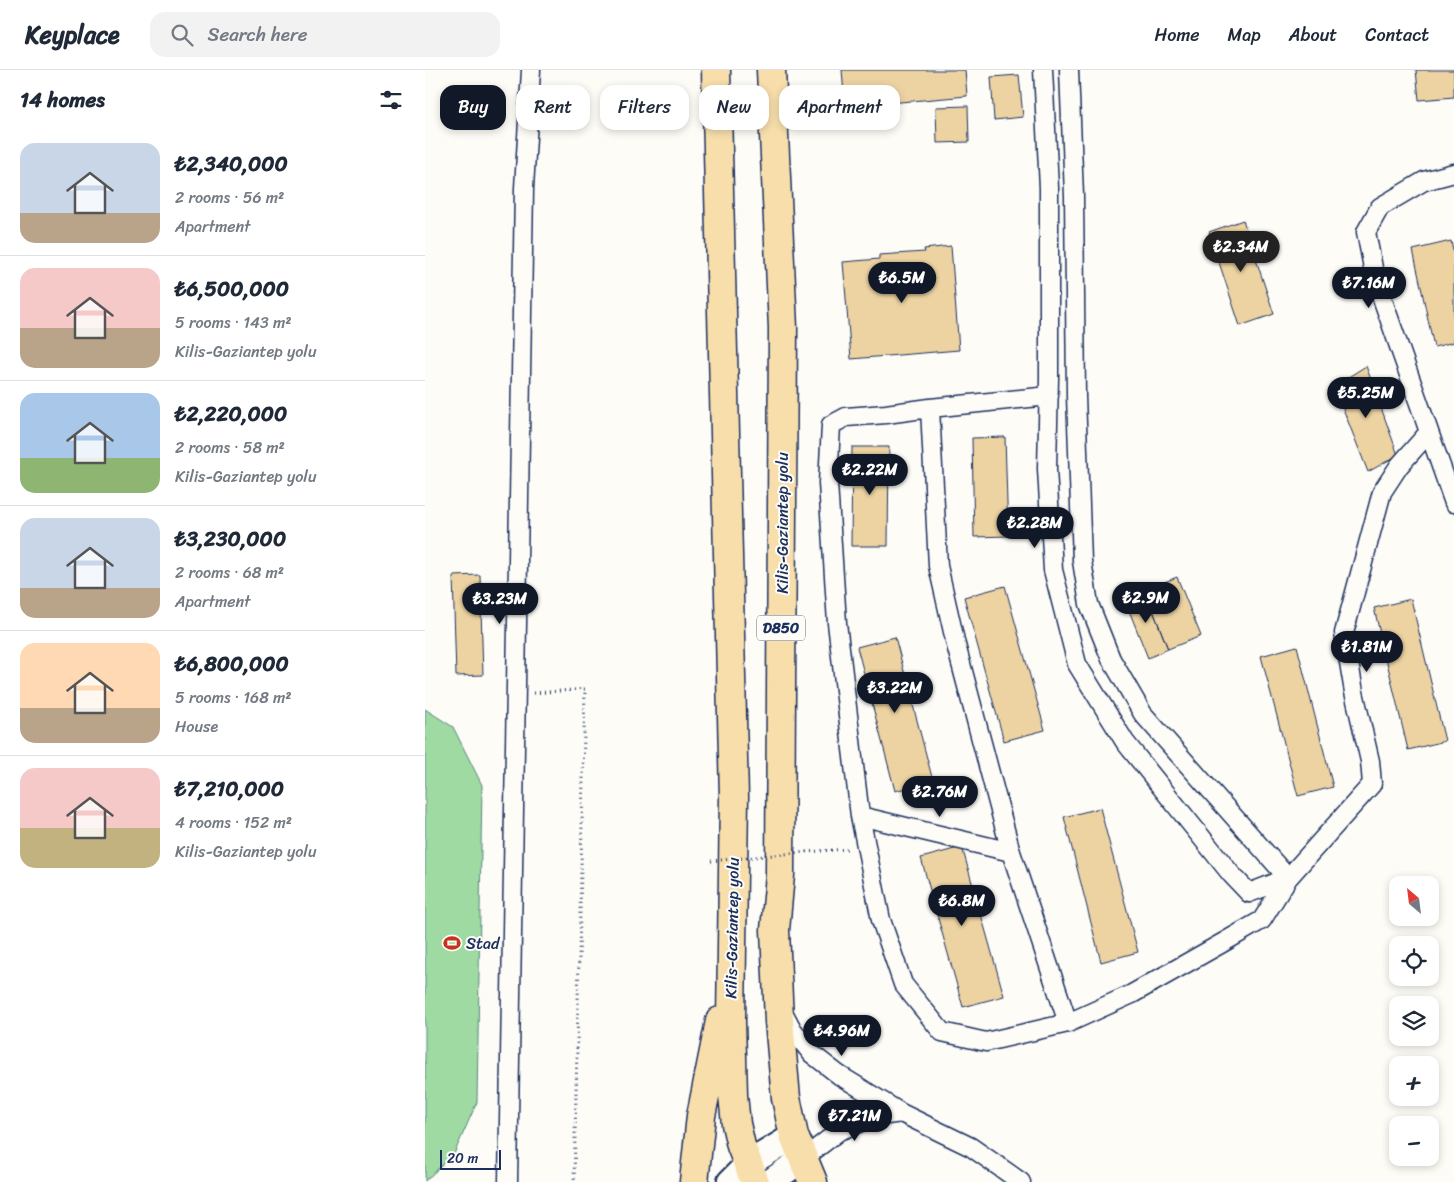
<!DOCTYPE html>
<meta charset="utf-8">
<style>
:root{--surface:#fff;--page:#f2f2f3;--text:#1f2937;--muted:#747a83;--line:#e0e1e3;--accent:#111827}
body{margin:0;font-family:Sriracha,sans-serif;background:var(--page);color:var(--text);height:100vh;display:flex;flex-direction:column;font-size:19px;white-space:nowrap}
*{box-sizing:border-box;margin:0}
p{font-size:16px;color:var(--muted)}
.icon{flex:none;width:28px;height:28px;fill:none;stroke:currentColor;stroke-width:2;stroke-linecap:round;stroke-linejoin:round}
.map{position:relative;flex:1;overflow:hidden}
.details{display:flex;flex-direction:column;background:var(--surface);width:425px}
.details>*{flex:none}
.hud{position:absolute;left:15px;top:15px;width:475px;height:45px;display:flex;gap:10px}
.needle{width:32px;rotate:332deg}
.controls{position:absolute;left:964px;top:806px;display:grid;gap:10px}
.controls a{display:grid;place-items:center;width:50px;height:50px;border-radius:10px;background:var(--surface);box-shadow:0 2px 8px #0003;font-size:25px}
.scale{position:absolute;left:15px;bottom:12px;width:61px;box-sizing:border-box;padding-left:5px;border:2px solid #1b2f5e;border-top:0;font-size:14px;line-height:18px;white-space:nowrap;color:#1b2f5e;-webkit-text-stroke:4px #fdfcf7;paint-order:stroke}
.price{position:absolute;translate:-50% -42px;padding:0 11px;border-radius:18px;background:var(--accent);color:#fff;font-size:16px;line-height:32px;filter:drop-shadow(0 1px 2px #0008)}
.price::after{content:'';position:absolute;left:50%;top:30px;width:15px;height:11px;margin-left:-8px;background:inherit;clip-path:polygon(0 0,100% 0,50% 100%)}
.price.selected{background:#222;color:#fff}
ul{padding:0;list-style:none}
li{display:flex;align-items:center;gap:15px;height:125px;padding:0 20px}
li+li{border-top:1px solid var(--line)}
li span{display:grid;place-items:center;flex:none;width:140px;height:100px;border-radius:15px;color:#555}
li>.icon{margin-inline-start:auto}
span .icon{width:60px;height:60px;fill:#fffc;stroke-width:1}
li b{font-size:21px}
h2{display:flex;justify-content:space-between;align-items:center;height:60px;padding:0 20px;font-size:21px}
.chip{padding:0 18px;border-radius:15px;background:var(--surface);box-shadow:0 2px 8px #0003;font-size:18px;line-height:45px}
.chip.selected{background:var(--accent);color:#fff}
header{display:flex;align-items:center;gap:30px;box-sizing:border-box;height:70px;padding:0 25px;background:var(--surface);border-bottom:1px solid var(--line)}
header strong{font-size:24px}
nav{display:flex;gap:28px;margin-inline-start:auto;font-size:18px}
.search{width:350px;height:45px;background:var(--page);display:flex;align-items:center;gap:12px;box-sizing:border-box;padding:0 18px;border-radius:15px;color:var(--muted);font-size:19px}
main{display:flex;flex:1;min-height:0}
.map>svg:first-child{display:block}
.green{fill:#9edaa2;stroke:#5c8480}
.building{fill:#edd3a2;stroke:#1b2f5e}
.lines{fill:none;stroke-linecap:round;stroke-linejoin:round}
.street-casing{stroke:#1b2f5e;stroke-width:21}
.secondary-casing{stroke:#1b2f5e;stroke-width:29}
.highway-casing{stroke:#1b2f5e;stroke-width:31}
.path{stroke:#1b2f5e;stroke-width:3;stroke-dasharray:1 4;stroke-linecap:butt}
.street{stroke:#fdfcf7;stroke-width:18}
.secondary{stroke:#fdfcf7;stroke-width:25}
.highway{stroke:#f8deab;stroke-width:28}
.path-bridge{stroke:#1b2f5e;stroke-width:3;stroke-dasharray:1 4;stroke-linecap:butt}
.labels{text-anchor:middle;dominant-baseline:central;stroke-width:4;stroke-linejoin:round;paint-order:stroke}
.shield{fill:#fdfcf7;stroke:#5f6c8c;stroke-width:1}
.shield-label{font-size:15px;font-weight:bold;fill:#1b2f5e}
.street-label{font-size:16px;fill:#1b2f5e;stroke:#fdfcf7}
.poi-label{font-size:16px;fill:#1b2f5e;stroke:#fdfcf7;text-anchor:start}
</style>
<header>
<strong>Keyplace</strong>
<div class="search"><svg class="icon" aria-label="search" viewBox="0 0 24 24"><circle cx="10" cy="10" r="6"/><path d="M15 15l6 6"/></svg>Search here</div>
<nav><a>Home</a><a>Map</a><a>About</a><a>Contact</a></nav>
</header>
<main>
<section class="details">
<h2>14 homes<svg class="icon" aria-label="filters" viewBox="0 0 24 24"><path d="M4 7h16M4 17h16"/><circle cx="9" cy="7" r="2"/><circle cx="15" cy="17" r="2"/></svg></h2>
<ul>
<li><span style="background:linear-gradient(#c9d6e8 70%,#b9a48a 0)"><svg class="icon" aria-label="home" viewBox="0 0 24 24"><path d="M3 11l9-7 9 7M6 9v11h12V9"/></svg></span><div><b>₺2,340,000</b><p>2 rooms · 56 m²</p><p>Apartment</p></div></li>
<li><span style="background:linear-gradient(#f6c9c9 60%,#b9a48a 0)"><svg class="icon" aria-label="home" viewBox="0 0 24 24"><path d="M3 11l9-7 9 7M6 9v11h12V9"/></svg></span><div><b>₺6,500,000</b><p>5 rooms · 143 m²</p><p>Kilis-Gaziantep yolu</p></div></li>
<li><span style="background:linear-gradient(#a9c7e8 65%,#8fb573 0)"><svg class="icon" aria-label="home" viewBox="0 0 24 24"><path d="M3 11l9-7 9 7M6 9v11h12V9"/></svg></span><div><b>₺2,220,000</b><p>2 rooms · 58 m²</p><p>Kilis-Gaziantep yolu</p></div></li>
<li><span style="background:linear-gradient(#c9d6e8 70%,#b9a48a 0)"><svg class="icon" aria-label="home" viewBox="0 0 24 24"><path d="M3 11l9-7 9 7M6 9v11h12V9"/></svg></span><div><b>₺3,230,000</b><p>2 rooms · 68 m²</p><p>Apartment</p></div></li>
<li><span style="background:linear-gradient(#ffd9b3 65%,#b9a48a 0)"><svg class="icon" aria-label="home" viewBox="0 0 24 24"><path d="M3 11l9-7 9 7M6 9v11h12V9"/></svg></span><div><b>₺6,800,000</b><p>5 rooms · 168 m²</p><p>House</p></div></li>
<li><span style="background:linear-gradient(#f6c9c9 60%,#c2b280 0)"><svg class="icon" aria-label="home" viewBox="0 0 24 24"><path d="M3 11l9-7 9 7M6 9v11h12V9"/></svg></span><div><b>₺7,210,000</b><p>4 rooms · 152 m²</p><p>Kilis-Gaziantep yolu</p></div></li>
</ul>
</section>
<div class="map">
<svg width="1029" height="1112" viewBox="0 0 1029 1112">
<rect width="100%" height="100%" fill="#fdfcf7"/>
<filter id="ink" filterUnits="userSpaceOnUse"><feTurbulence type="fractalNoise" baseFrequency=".02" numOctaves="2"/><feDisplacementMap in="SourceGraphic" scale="10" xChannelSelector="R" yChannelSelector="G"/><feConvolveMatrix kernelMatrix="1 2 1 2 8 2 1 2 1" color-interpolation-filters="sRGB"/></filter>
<g filter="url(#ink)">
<!-- green -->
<path class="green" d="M0,639L28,657L57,715L52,1032L29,1084L0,1111Z"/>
<!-- building -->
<path class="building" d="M417,0H540L542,26L420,37Z
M991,0H1029V27L994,30Z
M594,5L598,47L569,50L566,7Z
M543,36L544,72L512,73L511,37Z
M818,150L849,244L815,256L784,162Z
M1026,171L1029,186V272L1009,277L988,180Z
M526,176L534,280L426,289L418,192L454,189V185L500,182L499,179Z
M941,296L973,385L943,402L909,316Z
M580,367L583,466L549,467L547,368Z
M427,377H464L463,476H426Z
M55,505L58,605L31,606L28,506Z
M752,507L776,566L743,579L720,520Z
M580,516L620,660L579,671L539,527Z
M720,520L743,579L723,588L699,528Z
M986,529L1020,671L983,680L949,538Z
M470,567L508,711L470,721L432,577Z
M872,576L908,717L873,726L836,586Z
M675,738L713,882L676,892L639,747Z
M537,777L579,926L538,937L496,788Z"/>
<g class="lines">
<!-- street casing -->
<g class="street-casing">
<path id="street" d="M618,0L624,118V308L622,399L628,500L652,594L700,672L806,804L824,823L863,808
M644,0L649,126L651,326L657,491L664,534L686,589L718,644L863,808
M1029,103L999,111L955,137L941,162L950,208L1029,433
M624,326L505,338L461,344L421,347L406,355L403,413L412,553L435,746L456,850L478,914L517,962L561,972L643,953L707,924L799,872L837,850L863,808L947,714L945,691L929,622L919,563L957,422L974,396L1004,362
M505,338L513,496L531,575L586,782L643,953
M435,746L586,782
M357,940L367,959L387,984L414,1005L476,1043L546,1077L596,1112
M378,1089L414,1061L448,1047L476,1043
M83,1112L99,118L106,0"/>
</g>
<!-- secondary casing -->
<g class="secondary-casing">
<path id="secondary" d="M305,1112L323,1094L369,1066
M345,1112L378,1089"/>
</g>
<!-- highway casing -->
<g class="highway-casing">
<path id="highway" d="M291,0L309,727L306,951L308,1025L311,1054L316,1076L330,1112
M346,0L358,258L355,805L350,860L354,951L361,1028L369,1066L388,1112
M269,1112L276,1046L295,951"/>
</g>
<!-- path -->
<path class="path" d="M109,623L160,619L149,1112
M381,782L422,779"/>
<!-- street -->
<use href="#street" class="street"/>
<!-- secondary -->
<use href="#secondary" class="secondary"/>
<!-- highway -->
<use href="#highway" class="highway"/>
<!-- path-bridge -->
<path class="path-bridge" d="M286,791L381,782"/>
</g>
</g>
<!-- icons -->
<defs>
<g id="stadium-bare" transform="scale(1.35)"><path d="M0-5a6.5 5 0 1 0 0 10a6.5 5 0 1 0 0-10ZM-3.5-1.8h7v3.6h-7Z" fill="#c8321e" stroke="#fdfcf7" stroke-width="2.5" paint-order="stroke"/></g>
</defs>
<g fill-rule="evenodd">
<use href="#stadium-bare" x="27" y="873"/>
</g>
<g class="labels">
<!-- shield labels -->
<rect class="shield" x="332" y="545.5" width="48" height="25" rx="4"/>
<g class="shield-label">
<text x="356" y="558">D850</text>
</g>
<!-- street labels -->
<g class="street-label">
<text transform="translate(357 453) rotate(-90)">Kilis-Gaziantep yolu</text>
<text transform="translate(307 858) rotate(-89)">Kilis-Gaziantep yolu</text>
</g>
<!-- poi labels -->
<g class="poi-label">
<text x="41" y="873">Stad</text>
</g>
</g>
</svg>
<div class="controls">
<a><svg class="needle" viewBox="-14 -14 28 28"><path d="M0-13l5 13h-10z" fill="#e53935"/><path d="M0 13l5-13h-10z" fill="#747a83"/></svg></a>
<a><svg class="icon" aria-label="locate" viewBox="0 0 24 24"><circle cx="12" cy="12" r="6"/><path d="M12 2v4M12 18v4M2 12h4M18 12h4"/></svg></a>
<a><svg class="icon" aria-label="layers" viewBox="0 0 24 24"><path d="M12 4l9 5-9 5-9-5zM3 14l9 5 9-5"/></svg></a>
<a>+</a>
<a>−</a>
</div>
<div class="scale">20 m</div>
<b class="price selected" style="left:816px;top:203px">₺2.34M</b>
<b class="price" style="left:477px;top:234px">₺6.5M</b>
<b class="price" style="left:944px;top:239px">₺7.16M</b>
<b class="price" style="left:941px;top:349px">₺5.25M</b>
<b class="price" style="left:445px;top:426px">₺2.22M</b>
<b class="price" style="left:610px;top:479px">₺2.28M</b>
<b class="price" style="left:721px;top:554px">₺2.9M</b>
<b class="price" style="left:75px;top:555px">₺3.23M</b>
<b class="price" style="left:942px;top:603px">₺1.81M</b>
<b class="price" style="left:470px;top:644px">₺3.22M</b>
<b class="price" style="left:515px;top:748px">₺2.76M</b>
<b class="price" style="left:537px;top:857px">₺6.8M</b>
<b class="price" style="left:417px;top:987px">₺4.96M</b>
<b class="price" style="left:430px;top:1072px">₺7.21M</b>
<div class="hud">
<a class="chip selected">Buy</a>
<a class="chip">Rent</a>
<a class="chip">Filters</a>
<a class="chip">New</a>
<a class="chip">Apartment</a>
</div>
</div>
</main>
